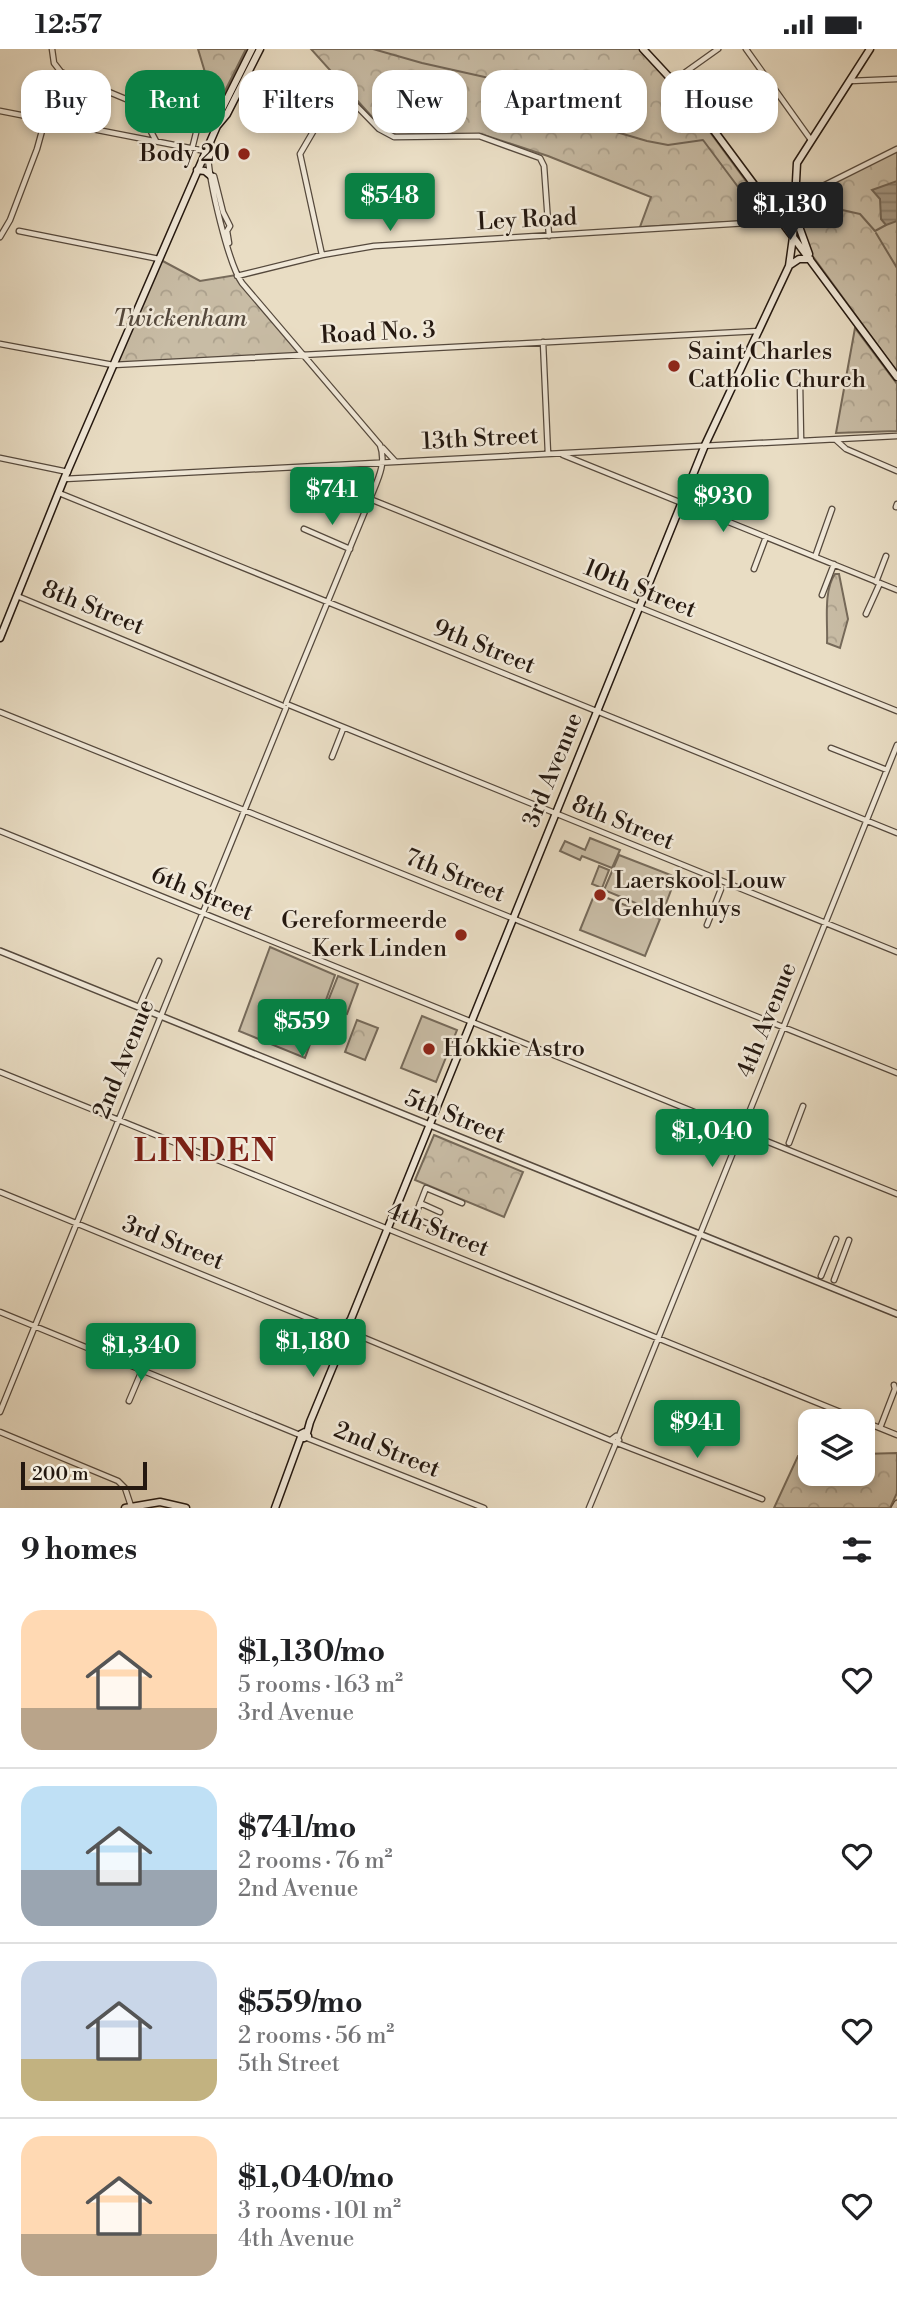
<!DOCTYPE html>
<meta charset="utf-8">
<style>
:root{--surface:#fff;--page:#f6f6f6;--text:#202124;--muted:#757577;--line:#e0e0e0;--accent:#0b8043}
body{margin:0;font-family:"Libre Bodoni",serif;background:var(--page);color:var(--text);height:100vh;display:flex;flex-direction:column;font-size:26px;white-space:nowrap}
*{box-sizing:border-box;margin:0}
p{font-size:23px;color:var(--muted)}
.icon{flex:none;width:38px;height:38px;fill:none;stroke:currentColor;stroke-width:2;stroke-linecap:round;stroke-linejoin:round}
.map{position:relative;height:1459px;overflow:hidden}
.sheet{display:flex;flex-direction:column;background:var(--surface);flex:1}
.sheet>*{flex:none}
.hud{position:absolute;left:21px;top:21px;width:856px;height:63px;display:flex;gap:14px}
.fabs{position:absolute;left:798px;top:1360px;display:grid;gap:14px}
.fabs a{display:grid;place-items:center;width:77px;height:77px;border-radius:14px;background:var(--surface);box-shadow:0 4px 10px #0003;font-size:35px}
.scale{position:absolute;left:21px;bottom:18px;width:126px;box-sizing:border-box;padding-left:7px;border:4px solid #241810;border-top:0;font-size:19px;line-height:24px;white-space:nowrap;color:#241810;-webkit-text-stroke:5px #f1e9d9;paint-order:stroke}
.price{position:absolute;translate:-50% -60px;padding:0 16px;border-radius:7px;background:var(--accent);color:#fff;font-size:23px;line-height:46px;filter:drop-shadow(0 2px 4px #0008)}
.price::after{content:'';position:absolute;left:50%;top:42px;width:21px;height:16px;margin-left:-10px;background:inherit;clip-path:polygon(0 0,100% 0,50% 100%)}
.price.active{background:#222;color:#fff}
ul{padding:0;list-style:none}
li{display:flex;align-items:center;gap:21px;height:175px;padding:0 21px}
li+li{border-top:2px solid var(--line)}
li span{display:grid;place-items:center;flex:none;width:196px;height:140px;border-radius:21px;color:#555}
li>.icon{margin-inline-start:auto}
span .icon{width:84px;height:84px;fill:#fffc;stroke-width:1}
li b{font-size:30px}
h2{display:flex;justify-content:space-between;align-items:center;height:84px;padding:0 21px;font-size:30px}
.chip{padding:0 24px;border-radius:21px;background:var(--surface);box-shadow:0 4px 10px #0003;font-size:24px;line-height:63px}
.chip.active{background:var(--accent);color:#fff}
.status{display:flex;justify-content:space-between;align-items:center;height:49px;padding:0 35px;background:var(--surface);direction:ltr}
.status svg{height:19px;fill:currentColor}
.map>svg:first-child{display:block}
.grass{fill:#c8bca5;stroke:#766a5a;stroke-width:2}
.park{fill:url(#park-crowns);stroke:#766a5a;stroke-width:2}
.water{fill:url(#water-rules);stroke:#726657;stroke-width:2}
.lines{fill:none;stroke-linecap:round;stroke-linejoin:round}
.stream{stroke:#726657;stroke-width:2}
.minor-casing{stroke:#55493d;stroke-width:7}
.tertiary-casing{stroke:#55493d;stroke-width:8}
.secondary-casing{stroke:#241810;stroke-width:9}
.minor{stroke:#f1e9d9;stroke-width:4.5}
.tertiary{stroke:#f1e9d9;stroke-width:5}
.secondary{stroke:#f1e9d9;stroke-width:6}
.poi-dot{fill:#8f2418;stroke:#f1e9d9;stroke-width:2.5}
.labels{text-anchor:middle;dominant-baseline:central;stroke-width:5;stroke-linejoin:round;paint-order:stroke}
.poi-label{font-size:24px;fill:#241810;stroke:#f1e9d9;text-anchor:start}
.street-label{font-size:24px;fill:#241810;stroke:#f1e9d9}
.park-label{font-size:24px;font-style:italic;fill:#55493d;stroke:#f1e9d9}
.district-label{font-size:32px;font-weight:bold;letter-spacing:2px;fill:#7a1f14;stroke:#f1e9d9}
</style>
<div class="status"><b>12:57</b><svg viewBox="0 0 49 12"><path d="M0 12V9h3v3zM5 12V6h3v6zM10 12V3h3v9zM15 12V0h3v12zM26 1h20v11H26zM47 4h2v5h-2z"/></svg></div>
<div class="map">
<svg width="897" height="1459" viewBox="0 0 897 1459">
<defs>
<pattern id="park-crowns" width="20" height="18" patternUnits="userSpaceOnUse" patternTransform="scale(1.75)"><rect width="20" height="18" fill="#c8bca5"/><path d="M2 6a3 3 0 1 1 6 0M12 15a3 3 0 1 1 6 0" fill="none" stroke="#aca18d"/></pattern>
<pattern id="water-rules" width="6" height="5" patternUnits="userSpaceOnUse" patternTransform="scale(1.75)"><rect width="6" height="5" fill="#a69a87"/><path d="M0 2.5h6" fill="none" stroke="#877d6d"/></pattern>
</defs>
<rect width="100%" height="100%" fill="#e9ddc4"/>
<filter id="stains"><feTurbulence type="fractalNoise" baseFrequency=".00286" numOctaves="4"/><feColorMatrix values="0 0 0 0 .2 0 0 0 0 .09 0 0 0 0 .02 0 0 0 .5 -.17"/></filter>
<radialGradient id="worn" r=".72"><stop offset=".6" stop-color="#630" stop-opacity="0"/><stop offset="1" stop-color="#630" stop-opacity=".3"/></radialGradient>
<!-- grass -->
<path class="grass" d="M590,789L620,801L612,819L582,807L580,811L560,802L565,792L585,801Z
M619,806L676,828L662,865L604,841Z
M599,817L609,821L602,839L592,835Z
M595,844L660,870L645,907L580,881Z
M270,898L335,926L305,1009L239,982Z
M338,927L358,935L347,965L326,957Z
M422,967L457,981L436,1033L401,1019Z"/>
<!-- park -->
<path class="park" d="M198,0H246L216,60Z
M311,0H644L671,30L771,166L765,171L640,178L651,148L548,107L481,85L396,86L382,79Z
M897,99V323L798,187L799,148Z
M159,210L200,232L236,226L302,306L113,317Z
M855,279L897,335V382L836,384Z
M835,525H839L848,570L840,599L827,594C828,574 823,542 835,525Z
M357,971L378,979L365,1011L345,1003Z
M434,1086L523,1123L504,1168L415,1131Z
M897,1404V1444L890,1459H774L798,1407H810V1424H863V1405Z"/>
<!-- water -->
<path class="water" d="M897,132V172L886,176L881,170L880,150L872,141Z"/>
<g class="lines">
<!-- stream -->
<path class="stream" d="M373,0L422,14L498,31L527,52L572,70L647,92L668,96L703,91L753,158
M820,156L860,165L875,182L886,176
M876,184L897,219"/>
<!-- minor casing -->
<g class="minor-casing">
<path id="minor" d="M52,0L54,14L61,23L133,53L139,60L156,92
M746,0L811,91
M185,29L200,68L192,100
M673,32L718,0
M850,32L897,30
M0,62L205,102L207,106
M208,108C210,135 228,214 242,234L380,396C387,415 377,432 370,450L286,654
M214,127L223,163L230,177L227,182L229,194
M795,151L897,100
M19,182L159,210
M0,188L10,171L37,100L45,71
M322,206L300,105L331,52L341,45L346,46L379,80L394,88L479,87L540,109L544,117L549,187
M237,227L322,206L374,197L781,172
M543,293L548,405
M0,295L113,316L759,282
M800,335L801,391
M836,391L846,400L897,422
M383,399L395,412
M563,406L897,541
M0,409L68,423
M64,430L897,387
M59,444L897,784
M370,450L897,662
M896,458L897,455
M304,480L350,500
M815,508L832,460
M754,520L766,488
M876,533L886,507
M822,546L834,515
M17,547L283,657
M866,565L880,534
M289,656L897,903
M0,663L897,1024
M831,699L887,721
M332,708L343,680
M0,782L897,1145
M707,876L721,840
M139,958L159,912
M0,1023L897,1386
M789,1094L803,1057
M0,1143L342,1283
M420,1154L440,1163
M414,1169L429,1175L430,1181
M412,1175L426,1139L462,1154
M821,1227L836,1190
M834,1231L849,1191
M0,1263L300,1386
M350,1283L612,1392
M129,1352L140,1326
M0,1363L286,659
M880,1379L895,1340L894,1336
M0,1383L118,1432L125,1439L131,1457
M616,1387L619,1391L615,1394L612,1390Z
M307,1389L484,1459
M618,1389L897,696
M617,1394L762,1450
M589,1459L616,1394
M894,1459L897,1454"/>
</g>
<!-- tertiary casing -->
<g class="tertiary-casing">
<path id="tertiary" d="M0,902L897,1265"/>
</g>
<!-- secondary casing -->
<g class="secondary-casing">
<path id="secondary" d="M643,0L695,56L897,328
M217,77L227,65L260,0
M197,121L205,122L211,127
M796,169L809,205
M790,216L799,210H810
M0,589L64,430L217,77L221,62L252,0
M345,1279L351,1270L705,396L789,217L793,188L797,114L870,0
M342.5 1283a3.5 3.5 0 1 1 7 0a3.5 3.5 0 1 1-7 0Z
M305,1383L308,1387L304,1389L301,1385Z
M307,1384L310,1373L346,1286
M125,1459L160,1453L186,1459
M275,1459L301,1388"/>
</g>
<!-- minor -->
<use href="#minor" class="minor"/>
<!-- tertiary -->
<use href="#tertiary" class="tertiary"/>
<!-- secondary -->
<use href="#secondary" class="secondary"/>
</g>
<!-- markers -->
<g class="poi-dot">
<circle cx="244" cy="105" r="7"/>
<circle cx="674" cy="317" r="7"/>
<circle cx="600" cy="846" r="7"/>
<circle cx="461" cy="886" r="7"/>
<circle cx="429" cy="1000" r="7"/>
</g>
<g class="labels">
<!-- poi labels -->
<g class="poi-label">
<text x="230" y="105" text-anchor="end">Body 20</text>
<text x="688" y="303">Saint Charles<tspan x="688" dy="28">Catholic Church</tspan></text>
<text x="614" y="832">Laerskool Louw<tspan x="614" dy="28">Geldenhuys</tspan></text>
<text x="447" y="872" text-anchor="end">Gereformeerde<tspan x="447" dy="28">Kerk Linden</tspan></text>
<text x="443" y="1000">Hokkie Astro</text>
</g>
<!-- street labels -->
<g class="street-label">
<text transform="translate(527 171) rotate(-3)">Ley Road</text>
<text transform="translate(378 284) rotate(-3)">Road No. 3</text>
<text transform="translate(480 390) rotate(-3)">13th Street</text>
<text transform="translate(640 540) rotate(22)">10th Street</text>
<text transform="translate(93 559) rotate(22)">8th Street</text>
<text transform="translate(484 598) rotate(22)">9th Street</text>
<text transform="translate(553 721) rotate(-68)">3rd Avenue</text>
<text transform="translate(623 774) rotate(22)">8th Street</text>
<text transform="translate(455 827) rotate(22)">7th Street</text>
<text transform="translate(202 845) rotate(22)">6th Street</text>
<text transform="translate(767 971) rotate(-68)">4th Avenue</text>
<text transform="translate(124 1010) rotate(-68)">2nd Avenue</text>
<text transform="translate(455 1068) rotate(22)">5th Street</text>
<text transform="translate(438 1181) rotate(22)">4th Street</text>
<text transform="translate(173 1194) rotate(22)">3rd Street</text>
<text transform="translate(387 1401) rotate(22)">2nd Street</text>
</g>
<!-- park labels -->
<g class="park-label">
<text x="180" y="270">Twickenham</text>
</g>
<!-- district labels -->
<g class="district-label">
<text x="206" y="1102">LINDEN</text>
</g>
</g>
<rect width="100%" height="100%" filter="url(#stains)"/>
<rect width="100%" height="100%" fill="url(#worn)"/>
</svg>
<div class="fabs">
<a><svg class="icon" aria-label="layers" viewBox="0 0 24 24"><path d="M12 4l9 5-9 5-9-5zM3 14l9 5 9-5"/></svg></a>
</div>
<div class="scale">200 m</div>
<b class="price" style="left:390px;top:184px">$548</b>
<b class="price active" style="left:790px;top:193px">$1,130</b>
<b class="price" style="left:332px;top:478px">$741</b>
<b class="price" style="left:723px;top:485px">$930</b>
<b class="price" style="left:302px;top:1010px">$559</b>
<b class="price" style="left:712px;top:1120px">$1,040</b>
<b class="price" style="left:313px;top:1330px">$1,180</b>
<b class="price" style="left:141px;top:1334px">$1,340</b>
<b class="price" style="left:697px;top:1411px">$941</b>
<div class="hud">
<a class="chip">Buy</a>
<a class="chip active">Rent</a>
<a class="chip">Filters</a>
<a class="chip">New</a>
<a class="chip">Apartment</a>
<a class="chip">House</a>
</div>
</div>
<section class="sheet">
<h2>9 homes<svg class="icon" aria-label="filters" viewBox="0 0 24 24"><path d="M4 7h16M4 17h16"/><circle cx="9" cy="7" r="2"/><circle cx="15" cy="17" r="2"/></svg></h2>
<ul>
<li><span style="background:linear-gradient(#ffd9b3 70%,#b9a48a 0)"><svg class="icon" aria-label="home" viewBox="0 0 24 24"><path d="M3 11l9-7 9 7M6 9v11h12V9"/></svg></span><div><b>$1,130/mo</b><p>5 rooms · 163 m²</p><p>3rd Avenue</p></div><svg class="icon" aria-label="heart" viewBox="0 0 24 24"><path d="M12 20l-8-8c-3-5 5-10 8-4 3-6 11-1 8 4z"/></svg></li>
<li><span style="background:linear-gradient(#bfe0f5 60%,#9aa5b1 0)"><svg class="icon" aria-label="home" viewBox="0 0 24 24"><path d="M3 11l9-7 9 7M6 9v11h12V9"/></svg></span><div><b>$741/mo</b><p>2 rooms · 76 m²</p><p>2nd Avenue</p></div><svg class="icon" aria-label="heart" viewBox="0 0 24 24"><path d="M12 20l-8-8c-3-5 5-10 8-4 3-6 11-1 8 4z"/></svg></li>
<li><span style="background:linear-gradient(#c9d6e8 70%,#c2b280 0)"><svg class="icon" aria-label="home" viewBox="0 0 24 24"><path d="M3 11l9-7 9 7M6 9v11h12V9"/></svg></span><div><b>$559/mo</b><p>2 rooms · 56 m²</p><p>5th Street</p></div><svg class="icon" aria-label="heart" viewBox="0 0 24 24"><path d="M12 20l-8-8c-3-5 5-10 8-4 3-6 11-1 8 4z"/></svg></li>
<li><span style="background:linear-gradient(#ffd9b3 70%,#b9a48a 0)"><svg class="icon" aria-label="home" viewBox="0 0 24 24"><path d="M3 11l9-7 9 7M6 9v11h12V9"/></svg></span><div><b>$1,040/mo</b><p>3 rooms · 101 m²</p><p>4th Avenue</p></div><svg class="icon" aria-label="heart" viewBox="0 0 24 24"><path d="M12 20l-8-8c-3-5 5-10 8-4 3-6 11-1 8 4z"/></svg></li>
</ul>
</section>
